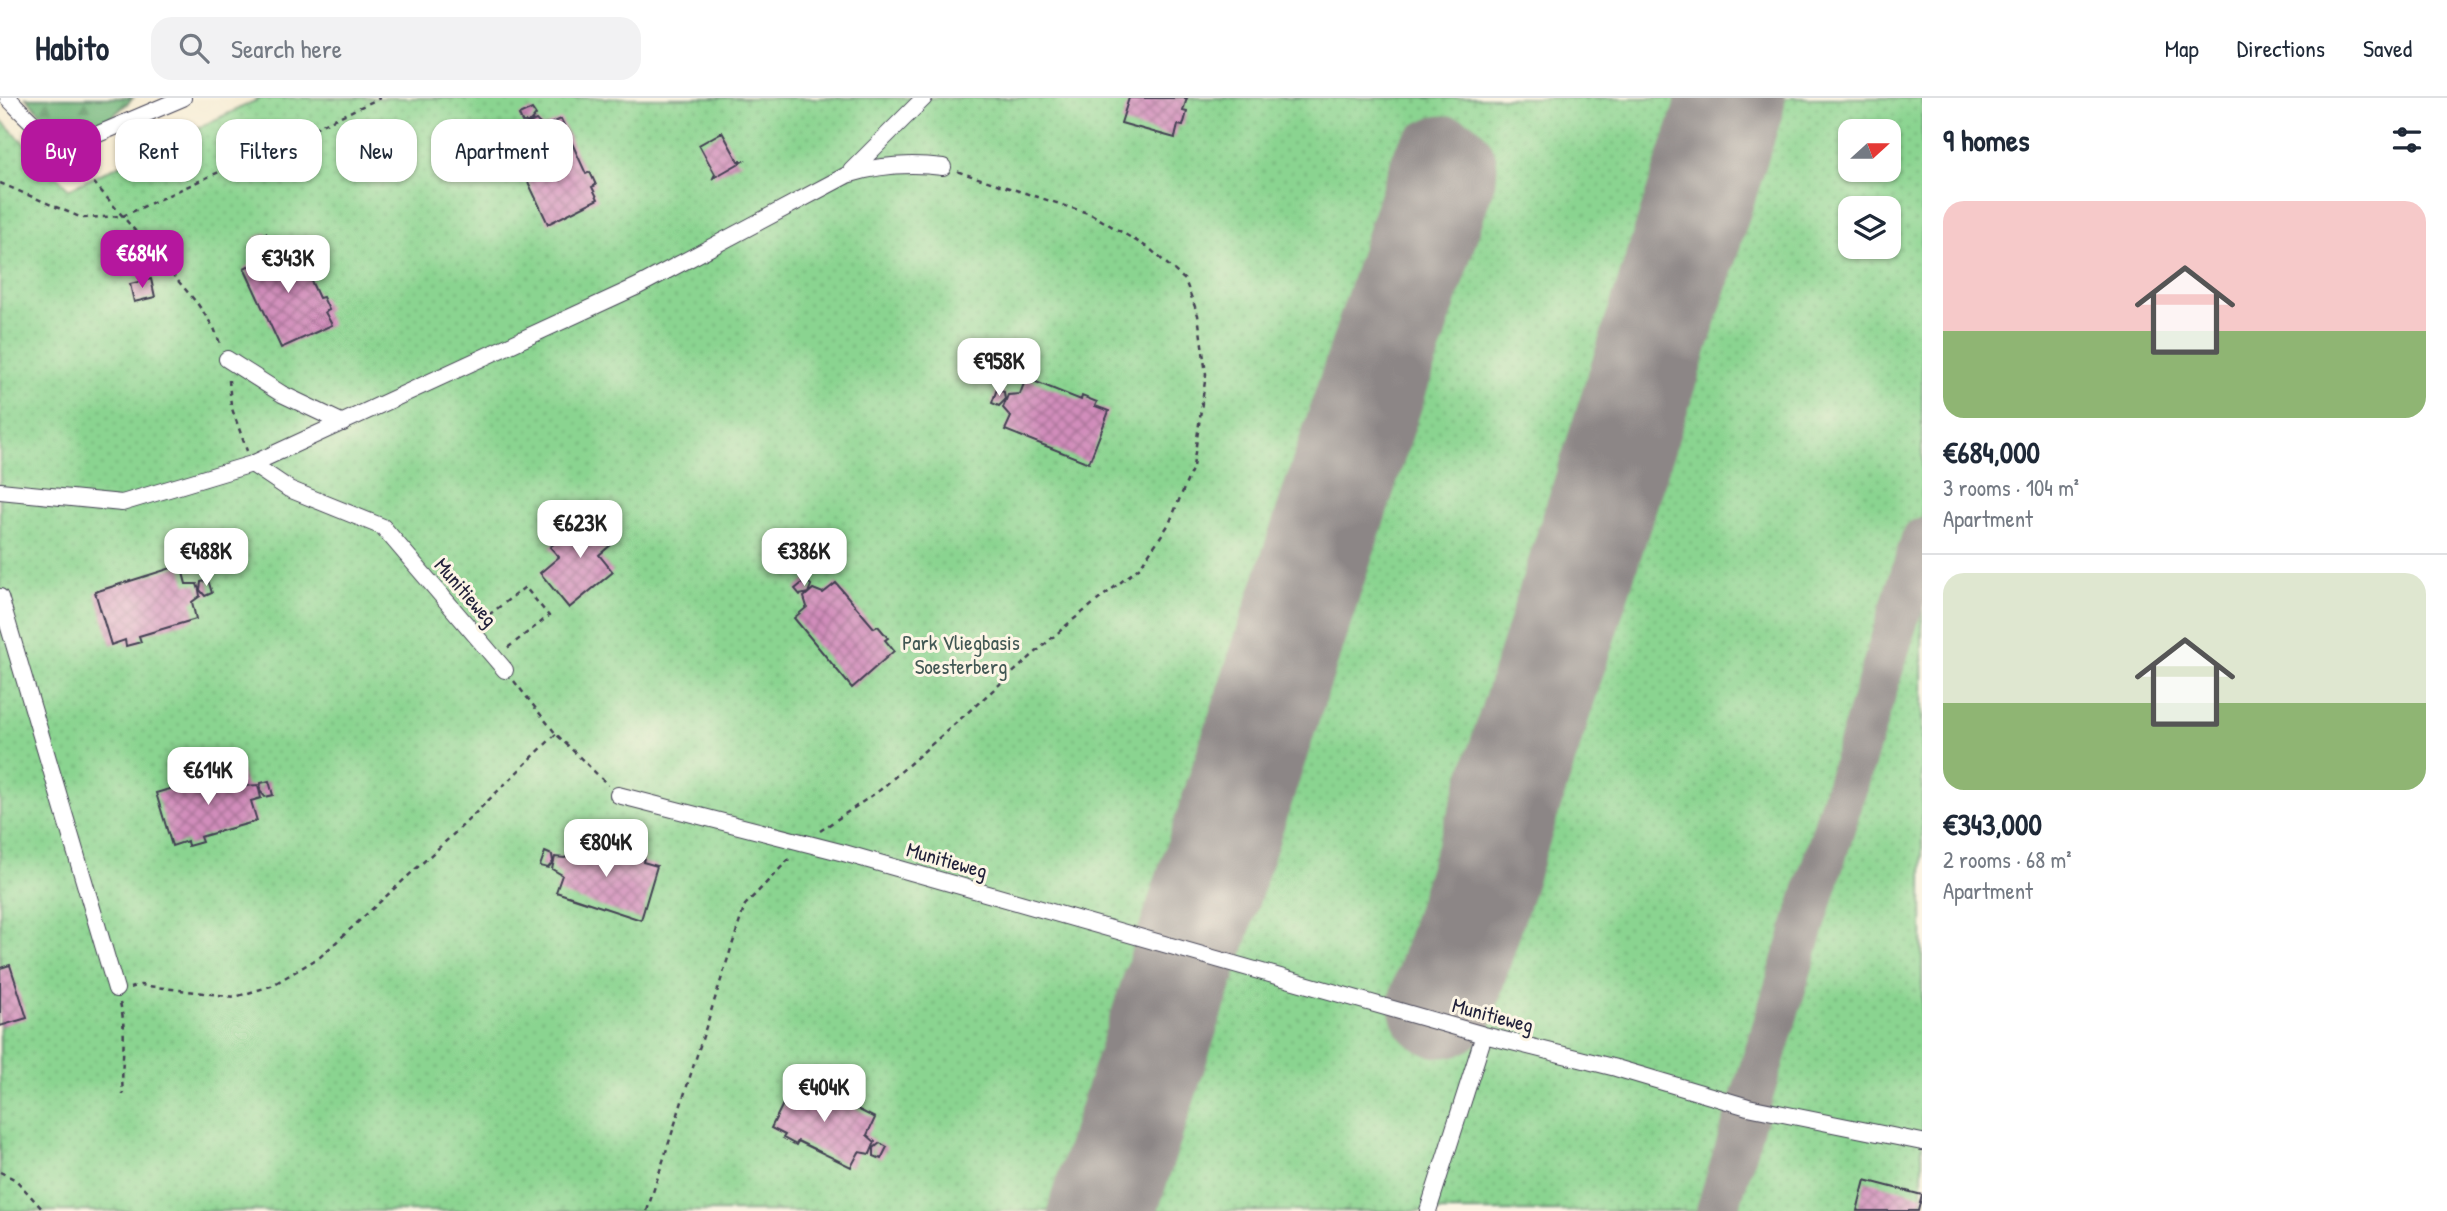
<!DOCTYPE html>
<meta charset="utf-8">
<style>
:root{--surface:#fff;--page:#f2f2f3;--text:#1f2937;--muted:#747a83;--line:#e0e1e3;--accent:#b5179e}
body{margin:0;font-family:"Patrick Hand",sans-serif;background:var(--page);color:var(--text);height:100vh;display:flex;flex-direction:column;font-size:26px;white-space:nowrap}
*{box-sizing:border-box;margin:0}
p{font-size:23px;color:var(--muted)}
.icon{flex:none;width:38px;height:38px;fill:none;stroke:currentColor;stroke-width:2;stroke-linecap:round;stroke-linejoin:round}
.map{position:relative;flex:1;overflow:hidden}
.drawer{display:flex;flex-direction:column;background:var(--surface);width:525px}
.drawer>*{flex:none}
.guide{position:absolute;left:21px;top:21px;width:665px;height:63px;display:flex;gap:14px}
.needle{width:46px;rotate:69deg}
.buttons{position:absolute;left:1838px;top:21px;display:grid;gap:14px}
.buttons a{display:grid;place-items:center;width:63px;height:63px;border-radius:14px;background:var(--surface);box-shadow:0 2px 5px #0004;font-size:35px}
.price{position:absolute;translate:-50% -60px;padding:0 16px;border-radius:14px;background:#fff;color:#222;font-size:23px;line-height:46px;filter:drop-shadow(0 2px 4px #0008)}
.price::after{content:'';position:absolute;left:50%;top:42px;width:21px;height:16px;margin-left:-10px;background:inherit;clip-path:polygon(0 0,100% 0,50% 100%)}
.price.active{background:var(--accent);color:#fff}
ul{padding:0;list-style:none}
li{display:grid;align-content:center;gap:14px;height:371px;padding:0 21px}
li+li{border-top:2px solid var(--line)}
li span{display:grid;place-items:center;height:217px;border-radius:21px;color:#555}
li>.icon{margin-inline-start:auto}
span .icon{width:126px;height:126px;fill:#fffc;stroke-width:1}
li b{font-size:30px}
h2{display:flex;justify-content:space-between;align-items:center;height:84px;padding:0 21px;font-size:30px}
.chip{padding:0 24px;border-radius:21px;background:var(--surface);box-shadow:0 2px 5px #0004;font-size:24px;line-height:63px}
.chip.active{background:var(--accent);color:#fff}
header{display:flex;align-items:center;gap:42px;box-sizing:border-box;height:98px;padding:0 35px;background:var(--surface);border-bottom:2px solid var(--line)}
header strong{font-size:33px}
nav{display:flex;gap:38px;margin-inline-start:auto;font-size:24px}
.search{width:490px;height:63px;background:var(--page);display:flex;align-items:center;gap:18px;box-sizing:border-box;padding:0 24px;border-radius:21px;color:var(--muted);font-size:26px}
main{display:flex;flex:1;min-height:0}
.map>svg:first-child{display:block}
.forest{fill:url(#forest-firs);stroke:#486c5a;stroke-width:2}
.park{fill:url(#park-dots);stroke:#567b66;stroke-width:2;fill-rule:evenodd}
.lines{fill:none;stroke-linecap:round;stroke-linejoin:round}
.taxiway{stroke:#8c8686;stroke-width:42}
.runway{stroke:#8c8686;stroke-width:107}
.building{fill:url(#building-cross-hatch)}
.minor-casing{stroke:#424052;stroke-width:18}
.path{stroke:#424052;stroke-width:2.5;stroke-dasharray:5 5;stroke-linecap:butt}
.minor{stroke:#fff;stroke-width:16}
.labels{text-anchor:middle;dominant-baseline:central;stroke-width:6;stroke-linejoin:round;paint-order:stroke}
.street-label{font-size:21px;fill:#22223b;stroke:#fcf5e5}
.park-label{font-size:21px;fill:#415754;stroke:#fcf5e5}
</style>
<header>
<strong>Habito</strong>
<div class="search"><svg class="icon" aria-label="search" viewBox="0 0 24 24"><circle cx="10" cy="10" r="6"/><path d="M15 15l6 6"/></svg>Search here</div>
<nav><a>Map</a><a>Directions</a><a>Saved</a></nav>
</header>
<main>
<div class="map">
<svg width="1922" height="1113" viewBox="0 0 1922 1113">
<defs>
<pattern id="forest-firs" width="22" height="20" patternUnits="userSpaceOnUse" patternTransform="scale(1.75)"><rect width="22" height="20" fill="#6fb67a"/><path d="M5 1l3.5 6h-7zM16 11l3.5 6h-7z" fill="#5b9465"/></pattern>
<pattern id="park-dots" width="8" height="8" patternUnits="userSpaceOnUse" patternTransform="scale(1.75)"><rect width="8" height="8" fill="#8ad490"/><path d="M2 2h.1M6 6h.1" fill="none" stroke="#77b67d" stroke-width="1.8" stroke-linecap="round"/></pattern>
<pattern id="building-cross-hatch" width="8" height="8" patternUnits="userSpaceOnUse" patternTransform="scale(1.75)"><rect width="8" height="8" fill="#d18dbb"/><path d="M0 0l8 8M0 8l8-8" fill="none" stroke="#a97399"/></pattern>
</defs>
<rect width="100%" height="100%" fill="#fcf5e5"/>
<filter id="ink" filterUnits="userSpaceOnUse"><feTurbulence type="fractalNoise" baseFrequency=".0143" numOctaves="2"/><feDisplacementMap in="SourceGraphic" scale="14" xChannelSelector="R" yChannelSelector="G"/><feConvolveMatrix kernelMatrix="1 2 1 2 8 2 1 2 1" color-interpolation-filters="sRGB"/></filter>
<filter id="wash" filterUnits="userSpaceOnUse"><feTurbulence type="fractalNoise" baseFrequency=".00686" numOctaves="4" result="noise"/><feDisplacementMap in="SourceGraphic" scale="28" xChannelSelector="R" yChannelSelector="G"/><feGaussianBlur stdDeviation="1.57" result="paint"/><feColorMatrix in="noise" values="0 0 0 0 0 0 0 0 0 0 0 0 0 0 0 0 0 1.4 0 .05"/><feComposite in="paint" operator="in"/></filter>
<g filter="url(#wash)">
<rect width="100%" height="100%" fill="#f5ebd2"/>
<!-- forest -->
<path class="forest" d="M26,0H133C114,18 89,42 60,29C47,24 36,10 26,0Z"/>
<!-- park -->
<path class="park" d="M261,0H1922V1113H0V21L69,91ZM1850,33H1888V72H1850ZM1850,110H1888V149H1850Z"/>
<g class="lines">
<!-- taxiway -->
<path class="taxiway" d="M1717,1113L1922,441"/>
<!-- runway -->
<path class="runway" d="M1442,906L1732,0
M1102,1113L1444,71"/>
</g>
<g id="blocks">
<!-- building -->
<path class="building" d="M1129,0H1187L1183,13L1187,14L1183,28L1178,27L1175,40L1121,25Z
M532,11L536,17L530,24H522L519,17Z
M561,21L586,76L590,74L596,87L592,89L598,101L548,126L510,46L527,38L525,27L536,22L543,29Z
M722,34L738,63H743L713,80L715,76L699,47Z
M266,135L269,142L264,148H256L253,141Z
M270,146L277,154L294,146L319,200L323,199L329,212L325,214L332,227L281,250L244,170L261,162L259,151Z
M151,181L155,199L134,204L130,186Z
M1026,280L1081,302L1082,298L1097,304L1095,308L1109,313L1089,365L1005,332L1011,319L1003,310L1008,297L1020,296Z
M997,291L1004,294L1005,302L999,308L992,305Z
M594,412L618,441L599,457L613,474L569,510L540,475L559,459L550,449Z
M181,467L186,486H197L199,492L200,498L192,504L196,521L139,538L141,544L126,548L125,542L111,547L95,494Z
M208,482L212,495L205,498L200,492L201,484Z
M806,482L811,487L808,495L800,497L795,491Z
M836,485L874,530L878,528L888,540L885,542L894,553L852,590L794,520L807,509L804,499L813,491L823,495Z
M241,670L246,688L258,687L261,700L251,703L257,723L200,739L202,744L188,748L187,743L172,748L156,695Z
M269,683L273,697L265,699L260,693L261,685Z
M573,741L628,759L630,755L644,760L643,764L657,768L641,822L556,794L562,777L552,771L555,759L565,760L568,757Z
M545,754L552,757L553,764L548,770L540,768Z
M10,867L27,920L0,928V870Z
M796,980L875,1020L867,1037L875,1044L870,1056L859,1054L851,1069L798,1043L796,1047L783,1040L785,1037L771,1030Z
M880,1045L887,1049L881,1061L874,1058V1050Z
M1865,1082L1922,1097L1918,1113H1857Z"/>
</g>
</g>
<g filter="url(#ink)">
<use href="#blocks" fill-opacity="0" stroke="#424052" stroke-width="2"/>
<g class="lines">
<!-- minor casing -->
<g class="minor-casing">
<path id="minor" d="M8,0C26,18 45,41 70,48L183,0
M851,73L924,0
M227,261L282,296L343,325
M252,366L289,391L383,429L505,572
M0,393L122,405L252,366L638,188L847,77C878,67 910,65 943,69
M0,499L116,891
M618,697L844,755L1484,937L1616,970L1748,1009L1922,1044
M1428,1113L1484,937"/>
</g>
<!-- path -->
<path class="path" d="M76,60L84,73L197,205L214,230L221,248
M0,85L82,120L123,118L380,0
M229,282L231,308L247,353
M481,523L525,489L549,518L506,551
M514,583L556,636L608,687
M820,733L880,692L1069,525L1140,469L1169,426L1193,369L1206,276L1198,217L1185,182L1150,151L1091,116L956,73
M130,890L140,887L235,899L271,888L320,859L457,733L556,636
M120,905C128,935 120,966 123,997
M0,1074L16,1082L44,1113
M647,1113L745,807L792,758"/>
<!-- minor -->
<use href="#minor" class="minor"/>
</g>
</g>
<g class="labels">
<!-- street labels -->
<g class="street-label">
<text transform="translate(466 494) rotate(49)">Munitieweg</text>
<text transform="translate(947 762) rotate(16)">Munitieweg</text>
<text transform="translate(1493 917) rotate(15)">Munitieweg</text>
</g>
<!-- park labels -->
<g class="park-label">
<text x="961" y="544">Park Vliegbasis<tspan x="961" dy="24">Soesterberg</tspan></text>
</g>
</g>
</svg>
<div class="buttons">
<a><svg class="needle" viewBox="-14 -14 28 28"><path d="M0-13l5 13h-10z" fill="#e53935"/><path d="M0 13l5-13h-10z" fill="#747a83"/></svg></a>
<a><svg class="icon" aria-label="layers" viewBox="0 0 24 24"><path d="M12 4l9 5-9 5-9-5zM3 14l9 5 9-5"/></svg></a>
</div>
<b class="price active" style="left:142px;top:192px">€684K</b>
<b class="price" style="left:288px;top:197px">€343K</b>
<b class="price" style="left:999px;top:300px">€958K</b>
<b class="price" style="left:580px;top:462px">€623K</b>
<b class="price" style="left:206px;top:490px">€488K</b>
<b class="price" style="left:804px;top:490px">€386K</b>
<b class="price" style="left:208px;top:709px">€614K</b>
<b class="price" style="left:606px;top:781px">€804K</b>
<b class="price" style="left:824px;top:1026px">€404K</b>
<div class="guide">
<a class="chip active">Buy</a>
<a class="chip">Rent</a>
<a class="chip">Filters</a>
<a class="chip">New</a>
<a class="chip">Apartment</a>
</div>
</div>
<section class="drawer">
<h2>9 homes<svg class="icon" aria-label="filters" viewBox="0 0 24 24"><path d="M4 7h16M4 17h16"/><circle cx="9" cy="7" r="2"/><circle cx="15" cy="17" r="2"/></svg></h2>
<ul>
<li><span style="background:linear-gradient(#f6c9c9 60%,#8fb573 0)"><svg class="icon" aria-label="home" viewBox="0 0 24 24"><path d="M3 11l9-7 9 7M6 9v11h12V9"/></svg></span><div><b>€684,000</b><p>3 rooms · 104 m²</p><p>Apartment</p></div></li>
<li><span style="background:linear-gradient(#dfe7d0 60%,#8fb573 0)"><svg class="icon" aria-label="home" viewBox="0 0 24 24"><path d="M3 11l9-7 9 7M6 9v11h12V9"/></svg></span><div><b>€343,000</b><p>2 rooms · 68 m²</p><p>Apartment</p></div></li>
</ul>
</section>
</main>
